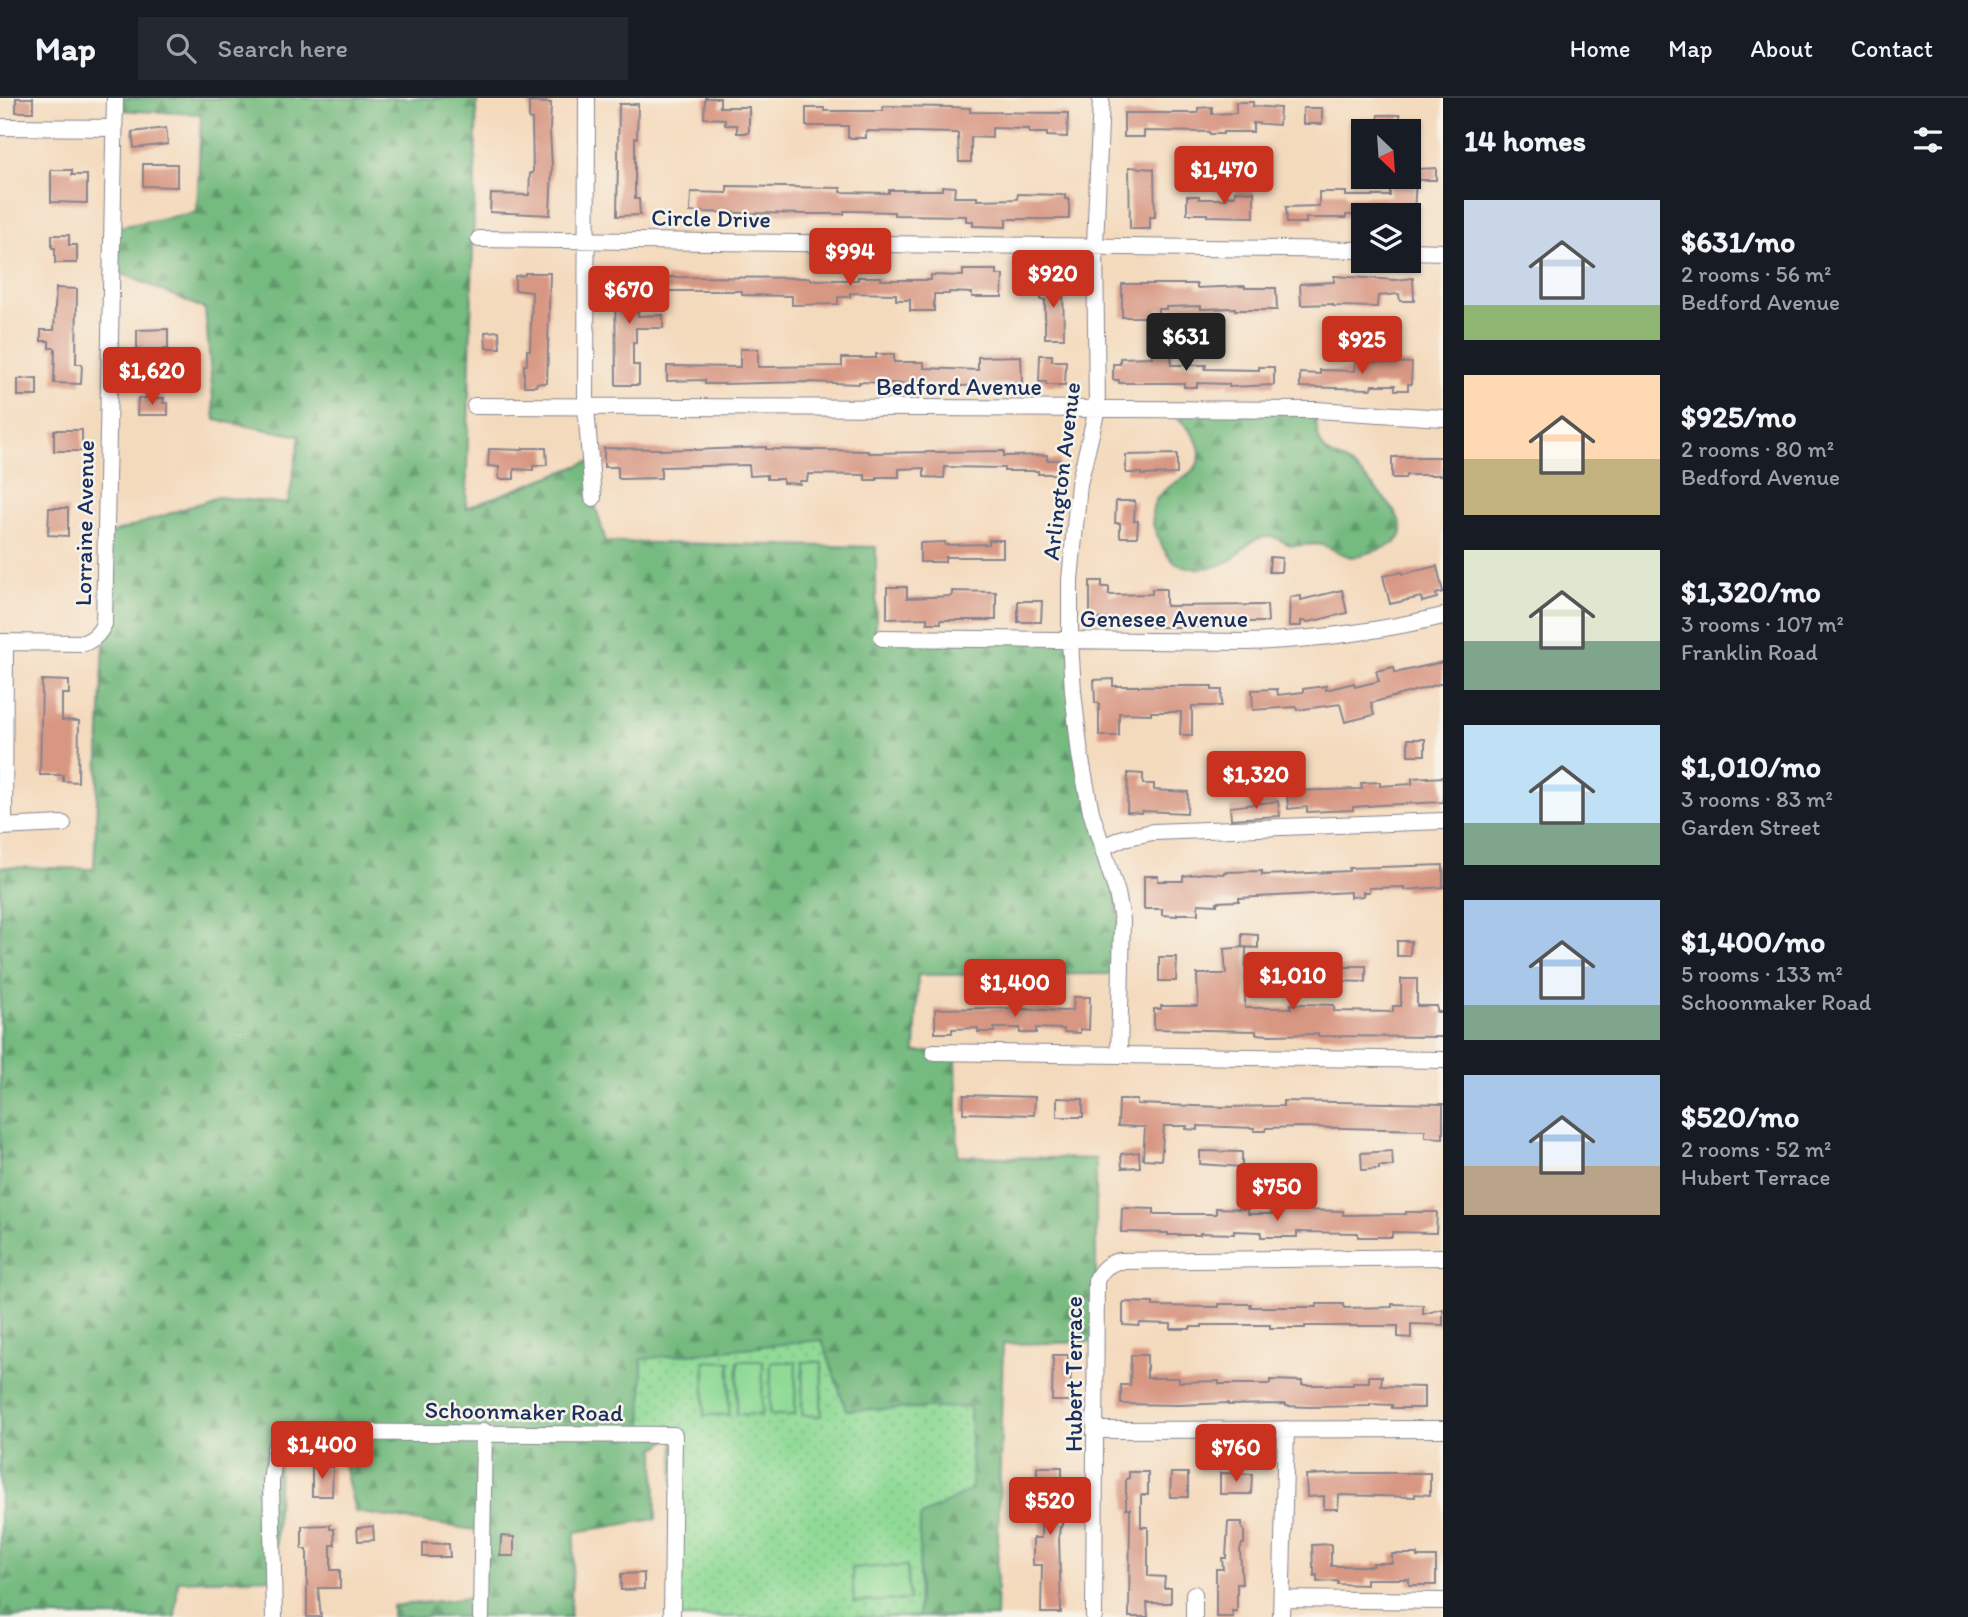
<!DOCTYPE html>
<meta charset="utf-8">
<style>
:root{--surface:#171b24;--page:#242831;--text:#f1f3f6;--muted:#9ea1a6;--line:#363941;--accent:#c8321e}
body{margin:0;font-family:Itim,sans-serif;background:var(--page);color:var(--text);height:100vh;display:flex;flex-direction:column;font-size:26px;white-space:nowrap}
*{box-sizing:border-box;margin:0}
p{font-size:23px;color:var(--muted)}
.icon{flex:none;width:38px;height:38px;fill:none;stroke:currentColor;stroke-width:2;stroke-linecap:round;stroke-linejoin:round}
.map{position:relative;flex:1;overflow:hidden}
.sheet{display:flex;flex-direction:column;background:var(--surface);width:525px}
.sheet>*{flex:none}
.needle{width:46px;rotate:155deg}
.buttons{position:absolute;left:1351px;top:21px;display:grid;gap:14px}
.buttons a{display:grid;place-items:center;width:70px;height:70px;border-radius:0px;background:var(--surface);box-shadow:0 2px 5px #0004;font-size:35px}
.price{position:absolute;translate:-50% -60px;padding:0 16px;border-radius:7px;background:var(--accent);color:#fff;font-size:23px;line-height:46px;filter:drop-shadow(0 2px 4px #0008)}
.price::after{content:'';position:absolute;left:50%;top:42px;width:21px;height:16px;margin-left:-10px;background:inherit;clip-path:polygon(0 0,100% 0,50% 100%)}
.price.current{background:#222;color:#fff}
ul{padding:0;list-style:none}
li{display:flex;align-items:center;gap:21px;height:175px;padding:0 21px}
li span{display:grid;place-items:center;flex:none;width:196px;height:140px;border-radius:0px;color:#555}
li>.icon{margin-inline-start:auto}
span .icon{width:84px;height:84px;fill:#fffc;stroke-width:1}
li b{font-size:30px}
h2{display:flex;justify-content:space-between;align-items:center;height:84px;padding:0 21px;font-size:30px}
header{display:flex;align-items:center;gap:42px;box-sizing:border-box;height:98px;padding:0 35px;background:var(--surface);border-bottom:2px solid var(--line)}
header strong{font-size:33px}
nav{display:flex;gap:38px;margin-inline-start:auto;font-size:24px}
.search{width:490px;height:63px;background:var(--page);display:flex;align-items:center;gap:18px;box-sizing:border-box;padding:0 24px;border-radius:0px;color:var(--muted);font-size:26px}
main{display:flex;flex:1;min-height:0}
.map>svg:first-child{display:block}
.forest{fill:url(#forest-firs);stroke:#48746e;stroke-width:2}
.park{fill:url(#park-dots);stroke:#56847a;stroke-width:2}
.pitch{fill:#90da96;stroke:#56847a;stroke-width:2}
.building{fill:#d89783}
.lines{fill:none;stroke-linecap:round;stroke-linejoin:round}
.minor-casing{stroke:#88848e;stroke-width:18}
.minor{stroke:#fff;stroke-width:16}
.labels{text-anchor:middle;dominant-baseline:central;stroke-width:5;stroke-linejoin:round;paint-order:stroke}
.street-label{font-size:24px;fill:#1b2f5e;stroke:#f7f3e8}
</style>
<header>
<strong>Map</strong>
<div class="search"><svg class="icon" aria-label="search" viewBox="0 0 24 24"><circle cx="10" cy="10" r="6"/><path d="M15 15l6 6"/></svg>Search here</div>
<nav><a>Home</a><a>Map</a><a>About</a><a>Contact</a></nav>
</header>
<main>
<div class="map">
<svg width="1443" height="1519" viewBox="0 0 1443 1519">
<defs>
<pattern id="forest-firs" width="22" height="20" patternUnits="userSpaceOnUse" patternTransform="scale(1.75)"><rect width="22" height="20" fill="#74ba7f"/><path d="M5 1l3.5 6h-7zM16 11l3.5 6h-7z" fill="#5e986b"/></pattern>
<pattern id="park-dots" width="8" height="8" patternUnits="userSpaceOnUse" patternTransform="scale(1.75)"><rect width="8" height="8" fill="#90da96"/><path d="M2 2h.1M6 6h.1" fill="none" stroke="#7cbb84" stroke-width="1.8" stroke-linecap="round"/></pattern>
</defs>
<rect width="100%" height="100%" fill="#f7f3e8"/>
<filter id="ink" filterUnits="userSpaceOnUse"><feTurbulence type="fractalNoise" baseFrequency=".0143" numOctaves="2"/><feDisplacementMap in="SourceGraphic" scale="14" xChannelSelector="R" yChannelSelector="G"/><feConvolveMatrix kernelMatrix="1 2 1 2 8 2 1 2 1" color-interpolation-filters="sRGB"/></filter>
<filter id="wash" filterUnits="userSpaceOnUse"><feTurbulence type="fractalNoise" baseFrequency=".00686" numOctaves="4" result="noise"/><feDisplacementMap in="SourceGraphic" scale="28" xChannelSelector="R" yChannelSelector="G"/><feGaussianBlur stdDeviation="1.57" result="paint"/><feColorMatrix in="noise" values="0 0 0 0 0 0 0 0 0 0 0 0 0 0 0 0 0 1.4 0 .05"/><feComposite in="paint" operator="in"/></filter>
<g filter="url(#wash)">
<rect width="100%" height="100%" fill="#f4dabd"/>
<!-- forest -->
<path class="forest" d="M115,0H477L466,410L591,363L593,400L606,444L876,449V540L1070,542L1080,657L1117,795L1121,876L918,877L915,954H956L958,1058L1096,1061V1244L1003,1246L996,1519H918L920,1419L846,1312L822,1242L674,1337L655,1351L656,1421L575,1434L570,1519H392V1508L481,1499L482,1433L355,1414L336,1331L280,1342L274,1480L178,1483L175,1519H0V769L94,771L105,521L107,437L218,399L288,406L300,338L215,322L205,211L112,171L113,130L197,114L201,16L115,12Z
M1170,311L1316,312C1317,327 1315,339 1325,352C1330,360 1341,360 1348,365C1362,376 1404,416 1402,434C1401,439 1397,444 1393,446C1388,449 1356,459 1352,459C1342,457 1332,450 1322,447C1312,444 1301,449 1291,447C1284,445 1279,440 1271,439C1252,437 1244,452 1231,462C1217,471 1183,475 1171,461C1162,451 1158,442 1154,429C1140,380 1209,387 1199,349C1195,334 1179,322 1170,311Z"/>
<!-- park -->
<path class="park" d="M822,1242L846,1312L970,1309L972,1391L920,1419L918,1519H672L674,1337L643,1336L642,1261Z"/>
<!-- pitch -->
<path class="pitch" d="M705,1263L730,1264L729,1317H704Z
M738,1263H763L762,1317L737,1316Z
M771,1264H796L795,1317H770Z
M803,1264H822L821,1318L802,1317Z
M907,1468L909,1502L854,1504L852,1470Z"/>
<g id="blocks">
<!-- building -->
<path class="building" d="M16,0H33V14H16Z
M705,0H720V9H749V35H737V27H725V21L704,20Z
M529,4L551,5L550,33L552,68L550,117L490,114L491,96L529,97L530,75H533L532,22L529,21Z
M1236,4H1253V8L1280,10L1279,27L1253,25V34H1223V36H1210L1209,34L1144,33V39H1124V15H1198V10L1212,9V16L1236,15Z
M619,6H638L637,40H635V101H639L640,117L617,118Z
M883,8L950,9L970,10V14L1068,15L1067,39L1047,38V35H1029V31L992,30V40L971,39V64H959L958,36L956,35L866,33V40H848V28H806V10H824V13H883Z
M1303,10H1322V26H1303Z
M1378,17H1400V33H1378Z
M166,30L168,46L134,50L132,34Z
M143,66H177V89L143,88Z
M1129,69L1154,71L1155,119H1150V131H1130Z
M1436,70V82H1418V71Z
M51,72H72V77H87V105L51,104Z
M1416,80L1414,117H1346V120H1306V125H1287L1286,109L1319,108V94H1346V98H1390V81Z
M727,88L841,90V94L889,95V92H942V88L955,89L954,99H977V102L1017,101L1018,96L1065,97V101H1069V121H1006V129L973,128V123H966V118L894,117V114L852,113H844V116H809L690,114L691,94L727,95Z
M1235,93L1254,94V119L1207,118V116H1187V98H1199V101H1227V98H1235Z
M52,137H69V147H77V165H55V150H52Z
M963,172H997V177H1003L1002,199H972V195L949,194V196H934V213H910V202H896V196L850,195V199H838V206L792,207V198L742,197V193H665L666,179L810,180V182H858V179H881V182H931V177L963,178Z
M525,175H550L547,285H537L536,288H524V267H527V252H530L532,194L515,192V178L525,177Z
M615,175H640V195H637L638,218L663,217V230H636V245L633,244V267H639V287H616Z
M1334,178L1396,182L1413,180L1414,203H1400L1399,196L1378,198L1377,209L1333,208V206L1301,207L1300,186L1334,184Z
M1041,184H1055V187H1063L1064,240H1045V202H1041Z
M1122,186H1197V190L1245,188V190H1276L1277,212H1235V210L1201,211V208L1166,209V211H1158V219H1122Z
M56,190L77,191L76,266H82L81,286L54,285L55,250H49V243H41V232H54Z
M168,231V251L137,252V232Z
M499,233L500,250H486L485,234Z
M740,251H758V269H765L842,268V260H876V256H894V264H924V270L978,272V259L1021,258L1022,285L962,288L859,284V286L808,284L722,286H705V282L667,283V268L740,269Z
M1152,254H1172L1171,267H1206L1205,271L1259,272V269H1274V287L1229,289V286L1197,285V289H1184V285H1119V282H1113V266H1120V260L1152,259Z
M1040,257H1052V263H1066L1065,287H1046V284H1039Z
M1355,257H1374V264L1412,265L1411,286H1408V292H1395V287H1372L1371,291L1300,289V275L1320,276V272L1355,273Z
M37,280V298H18V281Z
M138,300H164L163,305H168V317H137Z
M54,332H82V353H54Z
M766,349V351L868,353V355L1004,353V358L1047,357V362H1060V376H1038V373H1004V370L945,369L944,380L924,379V370L899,371V379H877V382H865V377L808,376L807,383H800V386L783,385V381H767V377L750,378L749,367L661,369V380L621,381L618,380V369H604V350L660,351V352L695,351V352Z
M523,350H546L547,367L533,368V372L514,371V381H499V369L488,368L489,351L523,352Z
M1177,356V376L1141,377V375H1126V357Z
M1392,359H1442V377H1407L1405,380H1392Z
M1116,403H1135L1134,423H1138L1137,439H1120V425H1115Z
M49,410H68V438L48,437Z
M989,442H1003V459H945V464H920V445L945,444V447L989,446Z
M1270,459L1282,460L1281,474H1269Z
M1437,468L1443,494L1436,496L1437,500L1422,504L1421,499L1390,506L1383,478L1402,474V476Z
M1090,483H1102V489H1109V497L1152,496V491H1166V508L1267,507L1268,524H1210L1200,525V529H1152V523L1119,524V521H1090Z
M887,489H907V500L952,498V493L996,494V522H941V525H927V520L887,521Z
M1342,492L1347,515L1309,524L1301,523V528H1289L1290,499L1301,498V502Z
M1018,503H1042L1041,524H1018Z
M1443,564V585L1371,605L1374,617L1345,624L1340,606L1297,612L1296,609L1253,612L1252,592L1277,591L1278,597L1303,594V591L1326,588V592L1354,585L1355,589L1379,583L1376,573L1394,569L1395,575Z
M1113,581V588H1212V592H1222L1221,608H1192V637H1180L1181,614H1151V616L1119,615V638H1099V605H1095L1094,582Z
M42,582L69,583V596H62V622L79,623L78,684L63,683V677H40Z
M1408,641H1425V657H1408Z
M1128,675L1143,676V686H1154V692L1188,694L1187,715L1142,713V715L1127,714Z
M1428,679V680L1443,679V704L1381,707L1353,709V712L1307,714V709L1288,711L1287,693L1362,691L1361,685L1380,684V688L1412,686V680Z
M1278,703L1280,718L1231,721L1230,709Z
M1443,767V789L1404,792V789L1369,790V794H1363V798L1350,799V794L1239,800V803L1217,804V807L1198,806V816H1177V818L1162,817V811H1144V778H1158V783H1183V778L1204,775L1224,776V774L1262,773V777L1289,776L1349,773V770Z
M1242,836L1258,837V850L1242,849Z
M1397,843H1411L1410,858H1397Z
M1246,849L1245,910H1291V906H1302L1334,907V913L1393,914V908H1401V881H1417V908H1437V914H1443V939L1318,938V936L1271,937L1256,936V933L1154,931V911H1161V908H1198L1197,876H1226L1224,851Z
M1159,859H1177L1176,883H1159Z
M1351,868H1366V884L1336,883V869H1351Z
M1074,899H1090L1089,932L1080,931V935L1064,934V931L1036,930V935H1020V930H994V934H978V930L952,931V935H935V911L1000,910L1064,913L1073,912Z
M964,997L1035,999L1034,1017L963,1015Z
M1057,1000L1083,1001V1019H1057Z
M1119,1002H1137V1006L1222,1009L1283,1008V1003L1443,1006V1040L1425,1039V1032L1299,1029L1266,1030L1265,1033H1254V1030L1198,1028V1032L1186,1031L1187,1028H1164L1161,1062L1143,1061L1145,1029L1118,1028Z
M1200,1053L1242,1054V1069L1200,1066Z
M1392,1053L1393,1068H1379V1071L1362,1072L1361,1055Z
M1139,1054L1140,1069L1122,1070L1121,1056Z
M1281,1106L1297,1107V1112L1343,1113V1117L1406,1116V1114H1437L1436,1135L1392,1134V1139H1358V1135L1297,1134V1139H1261V1134L1234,1133V1136L1200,1135V1137H1168V1135L1121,1134L1122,1110L1154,1111V1116H1216V1110L1248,1111V1116H1281Z
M1123,1204L1153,1205V1208L1219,1209V1206H1251L1250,1209H1317V1206H1343L1344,1210L1392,1209V1206L1423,1207V1216L1443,1211V1227L1411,1226V1240L1398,1239V1228H1305V1230H1270V1227H1202V1229H1190V1231H1171V1226L1140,1225L1139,1228L1123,1227Z
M1053,1257H1068L1067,1271H1071L1070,1303H1052Z
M1131,1257H1147V1280H1179V1284L1219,1283V1286H1270V1282L1302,1283V1287H1353V1284H1369V1278H1382L1381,1288L1424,1289V1310H1392V1307L1370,1306V1308L1309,1309L1286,1308V1306L1228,1307V1305L1179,1307L1121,1306V1287H1130Z
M312,1368L333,1369L332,1398H312Z
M1037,1369H1062V1429H1060L1059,1437L1061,1515H1041L1042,1467H1033V1440H1041V1391H1037Z
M1129,1374H1148V1397H1141V1429H1148V1478L1165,1479L1164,1490H1171V1505H1147L1148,1519H1129L1130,1411H1126V1381L1129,1380Z
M1171,1375H1188V1399H1170Z
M1220,1375L1252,1376L1251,1396H1220Z
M1352,1375H1430V1397L1415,1396V1399L1339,1397L1338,1411H1324V1398L1307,1399L1306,1377Z
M1228,1424H1242V1431L1244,1432V1446H1242L1240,1452L1242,1486H1237V1513H1232L1233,1519H1216V1471H1223L1222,1460H1226Z
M330,1427V1431H334L335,1447H331V1472H340V1490H318L321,1519H307V1451H302V1428Z
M373,1428L374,1442L358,1443L357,1430Z
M501,1438L514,1439V1458H500Z
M423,1445L449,1446L450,1459H423Z
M1331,1446V1468H1373V1465H1392V1456H1417V1459H1436V1487H1409V1481H1366V1487L1338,1486V1483L1317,1484V1477L1314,1478V1469H1313L1312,1447Z
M644,1475V1491L621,1492V1476Z"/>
</g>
</g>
<g filter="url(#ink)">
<use href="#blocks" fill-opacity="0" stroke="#88848e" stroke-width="2"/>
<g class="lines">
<!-- minor casing -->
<g class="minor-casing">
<path id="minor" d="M587,0L586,309L593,400
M1101,0L1095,148L1097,311L1079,386L1070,482V542L1073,593L1080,657L1091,714L1117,795L1122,822L1119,957
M0,29L115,30
M479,141L1363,152
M1409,153L1443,154
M475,308L1316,312L1443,320
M882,540L1246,544C1313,542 1377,534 1443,518
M0,544L84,545C94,541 99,536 104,526L115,0
M0,729L63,726
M4,729L5,545
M1103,749L1123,740L1153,734L1443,723
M934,954L1443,962
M1096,1332L1443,1331
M1194,1496V1519
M1282,1501L1443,1503
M274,1519L271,1384L275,1351L280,1342L290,1334L674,1337L672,1519
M481,1519L484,1333
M1094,1519L1096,1183C1101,1172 1107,1166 1119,1163L1443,1159
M1281,1519L1286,1331"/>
</g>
<!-- minor -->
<use href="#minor" class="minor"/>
</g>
</g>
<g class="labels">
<!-- street labels -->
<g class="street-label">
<text transform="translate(711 120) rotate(1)">Circle Drive</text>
<text x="959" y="288">Bedford Avenue</text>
<text transform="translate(1061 373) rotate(-83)">Arlington Avenue</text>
<text transform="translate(84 425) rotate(-89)">Lorraine Avenue</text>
<text x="1164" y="520">Genesee Avenue</text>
<text transform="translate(1073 1276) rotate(-90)">Hubert Terrace</text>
<text transform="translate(524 1313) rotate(1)">Schoonmaker Road</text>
</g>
</g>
</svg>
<div class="buttons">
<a><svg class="needle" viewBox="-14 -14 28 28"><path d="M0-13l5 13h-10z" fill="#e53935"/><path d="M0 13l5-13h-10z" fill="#9ea1a6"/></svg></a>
<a><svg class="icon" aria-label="layers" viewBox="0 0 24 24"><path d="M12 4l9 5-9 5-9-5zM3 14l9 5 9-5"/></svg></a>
</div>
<b class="price" style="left:1224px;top:108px">$1,470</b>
<b class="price" style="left:850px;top:190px">$994</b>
<b class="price" style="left:1053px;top:212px">$920</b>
<b class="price" style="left:629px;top:228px">$670</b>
<b class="price current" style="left:1186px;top:275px">$631</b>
<b class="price" style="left:1362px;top:278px">$925</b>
<b class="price" style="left:152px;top:309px">$1,620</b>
<b class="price" style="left:1256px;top:713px">$1,320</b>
<b class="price" style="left:1293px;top:914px">$1,010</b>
<b class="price" style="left:1015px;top:921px">$1,400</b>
<b class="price" style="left:1277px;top:1125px">$750</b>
<b class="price" style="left:322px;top:1383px">$1,400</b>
<b class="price" style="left:1236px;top:1386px">$760</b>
<b class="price" style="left:1050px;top:1439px">$520</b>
</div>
<section class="sheet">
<h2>14 homes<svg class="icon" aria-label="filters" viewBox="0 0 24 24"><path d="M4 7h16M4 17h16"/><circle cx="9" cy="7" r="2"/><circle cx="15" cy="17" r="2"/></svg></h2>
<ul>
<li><span style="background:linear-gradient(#c9d6e8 75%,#8fb573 0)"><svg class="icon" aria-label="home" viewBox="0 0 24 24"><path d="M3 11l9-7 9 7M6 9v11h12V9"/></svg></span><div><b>$631/mo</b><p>2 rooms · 56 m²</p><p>Bedford Avenue</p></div></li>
<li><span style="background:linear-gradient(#ffd9b3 60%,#c2b280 0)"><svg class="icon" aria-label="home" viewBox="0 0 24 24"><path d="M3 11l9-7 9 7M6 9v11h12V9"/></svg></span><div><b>$925/mo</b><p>2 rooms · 80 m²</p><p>Bedford Avenue</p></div></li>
<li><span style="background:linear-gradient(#dfe7d0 65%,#7fa58c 0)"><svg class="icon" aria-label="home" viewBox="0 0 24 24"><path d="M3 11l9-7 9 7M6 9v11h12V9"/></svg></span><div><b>$1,320/mo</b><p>3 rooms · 107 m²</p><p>Franklin Road</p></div></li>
<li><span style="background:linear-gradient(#bfe0f5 70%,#7fa58c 0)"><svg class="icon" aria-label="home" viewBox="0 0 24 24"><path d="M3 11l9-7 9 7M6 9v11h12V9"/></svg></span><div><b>$1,010/mo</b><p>3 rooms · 83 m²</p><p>Garden Street</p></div></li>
<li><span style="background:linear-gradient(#a9c7e8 75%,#7fa58c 0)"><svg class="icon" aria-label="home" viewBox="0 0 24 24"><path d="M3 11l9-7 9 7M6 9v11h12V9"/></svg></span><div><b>$1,400/mo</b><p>5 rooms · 133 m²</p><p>Schoonmaker Road</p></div></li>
<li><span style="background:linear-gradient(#a9c7e8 65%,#b9a48a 0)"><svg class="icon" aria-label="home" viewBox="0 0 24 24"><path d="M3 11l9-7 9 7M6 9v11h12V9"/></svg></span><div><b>$520/mo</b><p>2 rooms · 52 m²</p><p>Hubert Terrace</p></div></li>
</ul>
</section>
</main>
